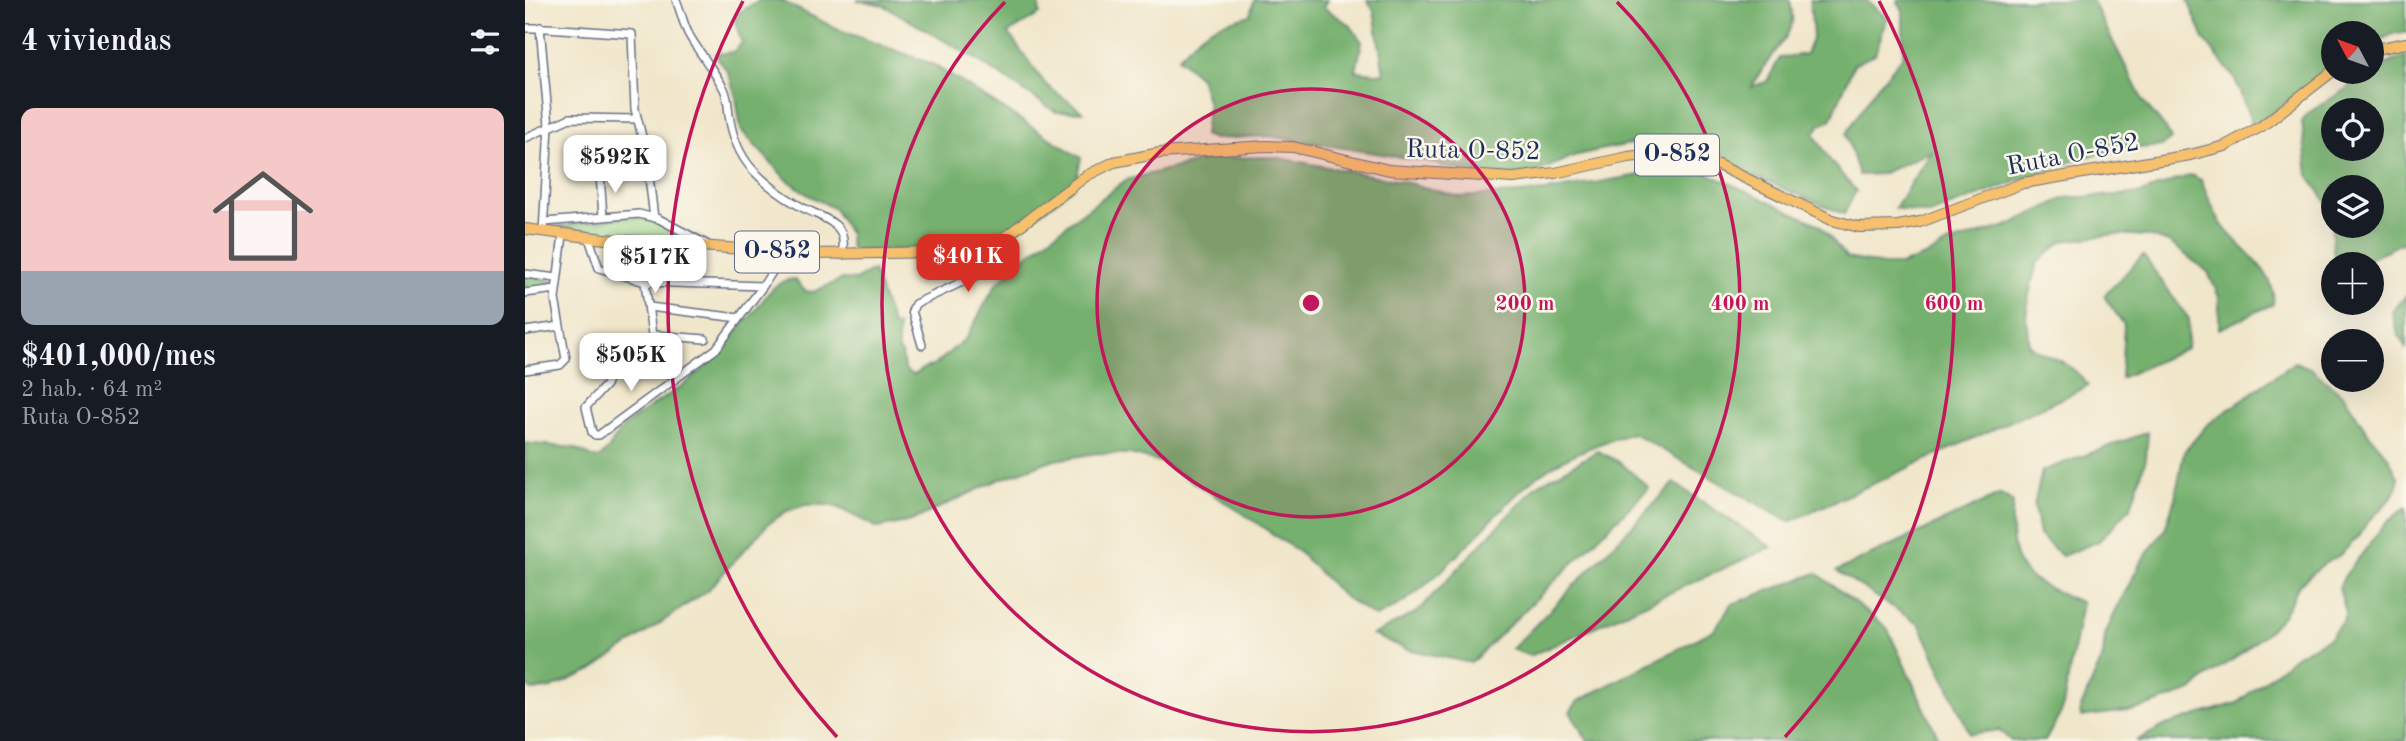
<!DOCTYPE html>
<html lang="es">
<meta charset="utf-8">
<style>
:root{--surface:#171b24;--page:#242831;--text:#f1f3f6;--muted:#9ea1a6;--accent:#d93025}
body{margin:0;font-family:"Old Standard TT",serif;background:var(--page);color:var(--text);height:100vh;display:flex;flex-direction:column;font-size:26px;white-space:nowrap}
*{box-sizing:border-box;margin:0}
p{font-size:23px;color:var(--muted)}
.icon{flex:none;width:38px;height:38px;fill:none;stroke:currentColor;stroke-width:2;stroke-linecap:round;stroke-linejoin:round}
.map{position:relative;flex:1;overflow:hidden}
.side{display:flex;flex-direction:column;background:var(--surface);width:525px}
.side>*{flex:none}
.needle{width:46px;rotate:311deg}
.fabs{position:absolute;left:1796px;top:21px;display:grid;gap:14px}
.fabs a{display:grid;place-items:center;width:63px;height:63px;border-radius:50%;background:var(--surface);box-shadow:0 7px 28px #0002;font-size:35px}
.price{position:absolute;translate:-50% -60px;padding:0 16px;border-radius:14px;background:#fff;color:#222;font-size:23px;line-height:46px;filter:drop-shadow(0 2px 4px #0008)}
.price::after{content:'';position:absolute;left:50%;top:42px;width:21px;height:16px;margin-left:-10px;background:inherit;clip-path:polygon(0 0,100% 0,50% 100%)}
.price.current{background:var(--accent);color:#fff}
ul{padding:0;list-style:none}
li{display:grid;align-content:center;gap:14px;height:371px;padding:0 21px}
li span{display:grid;place-items:center;height:217px;border-radius:14px;color:#555}
li>.icon{margin-inline-start:auto}
span .icon{width:126px;height:126px;fill:#fffc;stroke-width:1}
li b{font-size:30px}
h2{display:flex;justify-content:space-between;align-items:center;height:84px;padding:0 21px;font-size:30px}
main{display:flex;flex:1;min-height:0}
.map>svg:first-child{display:block}
.green{fill:#93cd80;stroke:#577e6f;stroke-width:2}
.forest{fill:#76b06e;stroke:#487066;stroke-width:2;fill-rule:evenodd}
.lines{fill:none;stroke-linecap:round;stroke-linejoin:round}
.minor-casing{stroke:#666f84;stroke-width:10}
.major-casing{stroke:#666f84;stroke-width:12}
.minor{stroke:#fff;stroke-width:7}
.major{stroke:#f7c06c;stroke-width:10}
.ring{fill:none;stroke:#c2185b;stroke-width:3.5}
.labels{text-anchor:middle;dominant-baseline:central;stroke-width:5;stroke-linejoin:round;paint-order:stroke}
.shield{fill:#fbf7ec;stroke:#5e6b89;stroke-width:2}
.shield-label{font-size:24px;font-weight:bold;fill:#1b2f5e}
.street-label{font-size:26px;fill:#1b2f5e;stroke:#fbf7ec}
.centre{fill:#c2185b;stroke:#fbf7ec;stroke-width:3.5}
.ring-label{font-size:21px;text-anchor:middle;font-weight:bold;fill:#c2185b;stroke:#fbf7ec;stroke-width:5;stroke-linejoin:round;paint-order:stroke}
</style>
<main>
<section class="side">
<h2>4 viviendas<svg class="icon" aria-label="filters" viewBox="0 0 24 24"><path d="M4 7h16M4 17h16"/><circle cx="9" cy="7" r="2"/><circle cx="15" cy="17" r="2"/></svg></h2>
<ul>
<li><span style="background:linear-gradient(#f6c9c9 75%,#9aa5b1 0)"><svg class="icon" aria-label="home" viewBox="0 0 24 24"><path d="M3 11l9-7 9 7M6 9v11h12V9"/></svg></span><div><b>$401,000/mes</b><p>2 hab. · 64 m²</p><p>Ruta O-852</p></div></li>
</ul>
</section>
<div class="map">
<svg width="1881" height="741" viewBox="0 0 1881 741">
<rect width="100%" height="100%" fill="#fbf7ec"/>
<filter id="ink" filterUnits="userSpaceOnUse"><feTurbulence type="fractalNoise" baseFrequency=".0143" numOctaves="2"/><feDisplacementMap in="SourceGraphic" scale="14" xChannelSelector="R" yChannelSelector="G"/><feConvolveMatrix kernelMatrix="1 2 1 2 8 2 1 2 1" color-interpolation-filters="sRGB"/></filter>
<filter id="wash" filterUnits="userSpaceOnUse"><feTurbulence type="fractalNoise" baseFrequency=".00686" numOctaves="4" result="noise"/><feDisplacementMap in="SourceGraphic" scale="28" xChannelSelector="R" yChannelSelector="G"/><feGaussianBlur stdDeviation="1.57" result="paint"/><feColorMatrix in="noise" values="0 0 0 0 0 0 0 0 0 0 0 0 0 0 0 0 0 1.4 0 .05"/><feComposite in="paint" operator="in"/></filter>
<g filter="url(#wash)">
<rect width="100%" height="100%" fill="#f0e6ca"/>
<!-- green -->
<path class="green" d="M100,217L128,219L168,240L30,227Z
M0,275L29,281L28,285L0,291Z"/>
<!-- forest -->
<path class="forest" d="M235,0H255L312,29L407,64L556,158L550,186L496,228L462,241L403,250H326L324,233L309,208L283,195L259,177L216,130L211,97L203,72L190,54L208,52L217,43L209,19L216,11Z
M332,0H513L515,14L483,33L521,85L558,112H531L449,58L358,5Z
M729,0H802L798,7L825,25L837,42L831,71L859,74L849,11L842,0H1265C1266,7 1268,15 1267,22C1265,39 1235,66 1227,87L1242,81L1255,58L1281,54L1288,37L1285,0H1341L1362,18L1350,54L1329,64L1306,120L1295,125L1289,134L1306,162L1331,191L1319,214L1209,168L1193,149L1172,138H1137L1079,149L1048,156L1012,172L990,175L934,170L900,161L744,136L689,139L679,135L683,104L675,77L653,58C681,27 685,26 725,15Z
M1372,0H1567L1618,101L1641,129L1646,139L1636,146L1588,150L1553,159L1404,214L1370,208L1406,151L1356,174L1334,175L1321,134L1350,89L1378,56V11Z
M1663,0H1881V33H1870L1846,44V33H1808V67L1728,127L1710,79L1679,39Z
M1881,56V241L1834,264H1814L1808,250L1806,209L1783,175L1777,122L1782,114L1821,89L1842,72ZM1808,110H1846V149H1808ZM1808,187H1846V226H1808Z
M749,157L876,181L935,197L1022,191L1167,166L1295,225L1322,258L1358,265H1376L1405,254L1422,244L1482,226L1540,198L1613,194L1666,175L1676,180C1683,196 1688,212 1698,226C1715,250 1753,271 1748,304L1694,329V297L1683,272L1644,242L1622,236L1591,234L1538,241L1512,263L1504,294L1501,316L1504,345C1515,353 1529,357 1541,364C1550,369 1557,378 1563,385L1555,390L1264,522L1108,433C1073,443 1033,458 1005,482C963,519 929,565 884,598C874,606 862,611 851,617L818,596L775,553L719,514L636,462L605,454L573,453L524,461L473,480L386,521L353,528L312,507L301,505H280L262,511L243,524L183,590L67,670L26,688L7,690L0,684V443L49,448L72,459C88,450 87,437 100,426C122,407 147,394 170,376C190,361 204,338 222,320C238,305 244,281 269,279L280,291L288,292L318,279L330,280L348,270L368,327L373,326V350L377,354C378,364 378,372 389,375L399,368L410,365L442,337L471,284L501,256L601,180L688,158Z
M1618,255L1664,319L1662,348L1596,378L1599,325L1579,296Z
M1881,296V348L1873,334L1867,312Z
M1770,362L1785,368L1819,396L1842,432L1864,458L1874,480L1867,497L1841,524L1834,536L1815,555L1797,565L1774,585L1758,616L1743,631L1713,656L1679,679L1667,691L1610,710L1556,717L1555,710L1578,656L1580,635L1593,606L1616,562L1640,529L1650,498L1659,452L1682,425Z
M1623,432L1621,458L1606,507L1574,541L1537,556L1514,535L1509,506L1517,471Z
M1073,451L1096,463L1124,488L946,663L881,649L848,635L892,612L1011,486Z
M1149,483L1246,547L1005,656L987,649Z
M1476,494L1488,502C1486,521 1485,556 1499,571C1512,586 1539,594 1557,603L1537,711L1520,741H1486L1474,730L1445,734L1395,625L1312,571Z
M1881,507V741H1611L1641,725L1712,703L1772,655L1804,638L1819,619L1821,612L1814,588L1819,577L1861,523Z
M1292,573L1362,628L1415,741H1063L1045,712L1053,701L1189,630L1207,604Z"/>
</g>
<g filter="url(#ink)">
<g class="lines">
<!-- minor casing -->
<g class="minor-casing">
<path id="minor" d="M151,0C156,11 158,24 164,35C175,54 189,70 199,89C203,97 203,107 204,115C207,136 213,153 227,169C240,183 257,196 273,205C296,219 325,220 317,255
M15,27L24,126L18,232
M0,28H22L107,34L110,109L121,152L129,218
M0,138L45,118L112,119
M75,175L78,217
M20,222L114,214L134,219L183,245
M64,238L74,268L120,282L238,286
M0,274L32,278
M120,282L128,343L91,356L81,385L61,407L67,432L70,435H74L191,349L238,286L260,252
M0,293L31,289
M124,307L214,318
M0,331L35,326
M129,335L180,339
M397,345L387,311L390,304L465,269L476,240
M0,370L35,365L41,359L30,299L38,235"/>
</g>
<!-- major casing -->
<g class="major-casing">
<path id="major" d="M1846,50L1881,43
M0,229L79,239L285,254L428,252L476,240L561,176L589,162L635,153L740,146L768,147L864,170L988,178L1030,173L1103,157L1129,154L1157,155L1193,165L1307,220L1334,227L1373,226L1395,222L1498,183L1665,155L1700,146L1737,126L1808,71"/>
</g>
<!-- minor -->
<use href="#minor" class="minor"/>
<!-- major -->
<use href="#major" class="major"/>
</g>
</g>
<!-- distance rings -->
<circle cx="786" cy="303" r="214" fill="#c2185b" fill-opacity=".12"/>
<g class="ring">
<circle cx="786" cy="303" r="214"/>
<path d="M1092 2A429 429 0 1 1 480 2"/>
<path d="M312 737A643 643 0 0 1 218 1M1354 1A643 643 0 0 1 1260 737"/>
</g>
<g class="labels">
<!-- shield labels -->
<g class="shield">
<rect x="1110" y="134.5" width="84" height="41" rx="5"/>
<rect x="210" y="231.5" width="84" height="41" rx="5"/>
</g>
<g class="shield-label">
<text x="1152" y="155">O-852</text>
<text x="252" y="252">O-852</text>
</g>
<!-- street labels -->
<g class="street-label">
<text transform="translate(948 151) rotate(1)">Ruta O-852</text>
<text transform="translate(1548 155) rotate(-11)">Ruta O-852</text>
</g>
</g>
<circle cx="786" cy="303" r="10" class="centre"/>
<g class="ring-label">
<text x="1000" y="310">200 m</text>
<text x="1215" y="310">400 m</text>
<text x="1429" y="310">600 m</text>
</g>
</svg>
<div class="fabs">
<a><svg class="needle" viewBox="-14 -14 28 28"><path d="M0-13l5 13h-10z" fill="#e53935"/><path d="M0 13l5-13h-10z" fill="#9ea1a6"/></svg></a>
<a><svg class="icon" aria-label="locate" viewBox="0 0 24 24"><circle cx="12" cy="12" r="6"/><path d="M12 2v4M12 18v4M2 12h4M18 12h4"/></svg></a>
<a><svg class="icon" aria-label="layers" viewBox="0 0 24 24"><path d="M12 4l9 5-9 5-9-5zM3 14l9 5 9-5"/></svg></a>
<a>+</a>
<a>−</a>
</div>
<b class="price" style="left:90px;top:195px">$592K</b>
<b class="price current" style="left:443px;top:294px">$401K</b>
<b class="price" style="left:130px;top:295px">$517K</b>
<b class="price" style="left:106px;top:393px">$505K</b>
</div>
</main>
